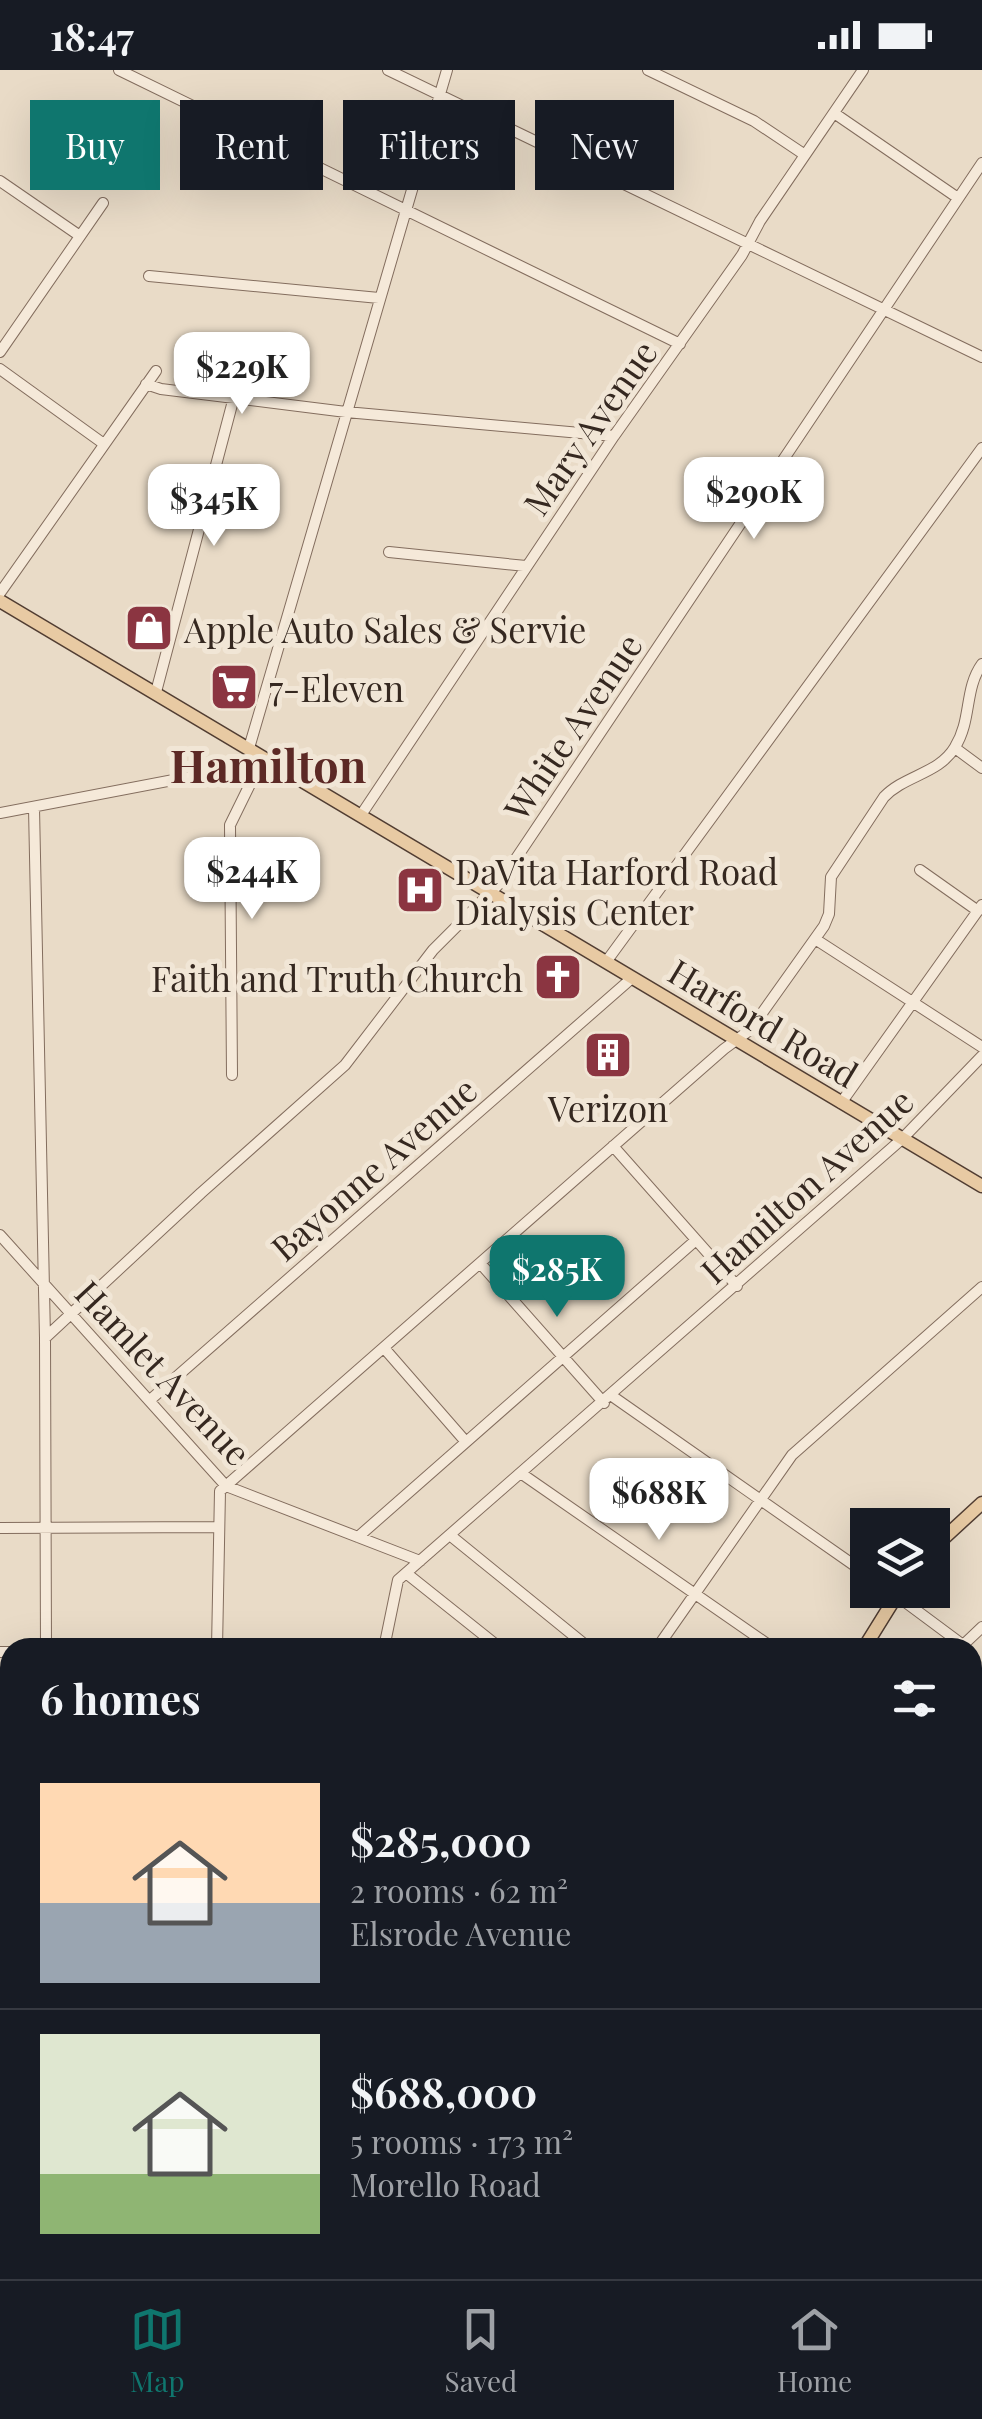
<!DOCTYPE html>
<meta charset="utf-8">
<style>
:root{--surface:#171b24;--page:#242831;--text:#f1f3f6;--muted:#9ea1a6;--line:#363941;--accent:#0f766e}
body{margin:0;font-family:"Playfair Display",serif;background:var(--page);color:var(--text);height:100vh;display:flex;flex-direction:column;font-size:38px;white-space:nowrap}
*{box-sizing:border-box;margin:0}
p{font-size:32px;color:var(--muted)}
.icon{flex:none;width:55px;height:55px;fill:none;stroke:currentColor;stroke-width:2;stroke-linecap:round;stroke-linejoin:round}
.map{position:relative;flex:1;overflow:hidden}
.drawer{position:absolute;left:0px;top:1568px;width:982px;height:642px;display:flex;flex-direction:column;background:var(--surface);border-radius:30px 30px 0 0;box-shadow:0 10px 40px #0002}
.drawer>*{flex:none}
.guide{position:absolute;left:30px;top:30px;width:922px;height:90px;display:flex;gap:20px}
.tools{position:absolute;left:850px;top:1438px;display:grid;gap:20px}
.tools a{display:grid;place-items:center;width:100px;height:100px;border-radius:0px;background:var(--surface);box-shadow:0 10px 40px #0002;font-size:50px}
.price{position:absolute;translate:-50% -85px;padding:0 22px;border-radius:20px;background:#fff;color:#222;font-size:32px;line-height:65px;filter:drop-shadow(0 2px 5px #0008)}
.price::after{content:'';position:absolute;left:50%;top:60px;width:30px;height:22px;margin-left:-15px;background:inherit;clip-path:polygon(0 0,100% 0,50% 100%)}
.price.current{background:var(--accent);color:#fff}
ul{padding:0;list-style:none}
li{display:flex;align-items:center;gap:30px;height:250px;padding:0 40px}
li+li{border-top:2px solid var(--line)}
li span{display:grid;place-items:center;flex:none;width:280px;height:200px;border-radius:0px;color:#555}
li>.icon{margin-inline-start:auto}
span .icon{width:120px;height:120px;fill:#fffc;stroke-width:1}
li b{font-size:42px}
h2{display:flex;justify-content:space-between;align-items:center;height:120px;padding:0 40px;font-size:42px}
.chip{padding:0 35px;border-radius:0px;background:var(--surface);box-shadow:0 10px 40px #0002;font-size:35px;line-height:90px}
.chip.current{background:var(--accent);color:#fff}
.status{display:flex;justify-content:space-between;align-items:center;height:70px;padding:0 50px;background:var(--surface);direction:ltr}
.status svg{height:28px;fill:currentColor}
.menu{display:flex;justify-content:space-around;align-items:center;height:140px;border-top:2px solid var(--line);background:var(--surface);font-size:28px;color:var(--muted)}
.menu a{display:grid;justify-items:center;gap:5px}
.menu .current{color:var(--accent)}
.map>svg:first-child{display:block}
.lines{fill:none;stroke-linecap:round;stroke-linejoin:round}
.minor-casing{stroke:#836d5e;stroke-width:12}
.major-casing{stroke:#513d32;stroke-width:15}
.minor{stroke:#f5e9d9;stroke-width:10}
.major{stroke:#e8caa3;stroke-width:12}
.labels{text-anchor:middle;dominant-baseline:central;stroke-width:10;stroke-linejoin:round;paint-order:stroke}
.street-label{font-size:35px;fill:#352820;stroke:#f1e6d6}
.poi-label{font-size:35px;fill:#352820;stroke:#f1e6d6;text-anchor:start}
.district-label{font-size:45px;font-weight:bold;fill:#5c2925;stroke:#f1e6d6}
</style>
<div class="status"><b>18:47</b><svg viewBox="0 0 49 12"><path d="M0 12V9h3v3zM5 12V6h3v6zM10 12V3h3v9zM15 12V0h3v12zM26 1h20v11H26zM47 4h2v5h-2z"/></svg></div>
<div class="map">
<svg width="982" height="2209" viewBox="0 0 982 2209">
<rect width="100%" height="100%" fill="#e9dbc7"/>
<g class="lines">
<!-- minor casing -->
<g class="minor-casing">
<path id="minor" d="M119,0L680,274
M388,0L982,287
M648,0L754,51L805,85
M834,43L958,128
M0,111L80,166
M149,206L379,228
M0,282L103,133
M0,299L104,374
M146,314L161,319L346,342L614,366
M389,482L526,496
M0,523L156,301
M156,622L234,327
M249,678L447,0
M955,678L982,698
M34,738L45,1268L46,1578
M0,743L262,693
M361,745L614,366L742,185L760,151L863,0
M920,800L978,841
M815,869L982,977
M606,892L982,378
M232,1005L230,755L259,696
M841,1033L982,835
M613,1076L737,1216
M0,1165L226,1416L420,1491
M480,1193L604,1333
M45,1268L201,1123L345,995L433,880L499,814L982,93
M384,1278L466,1372
M612,1326L868,1505
M150,1330L632,908
M522,1404L773,1578
M0,1458L217,1457
M451,1466L589,1578
M358,1467L696,1170
M406,1503L500,1578
M889,1520L963,1575
M961,1577L982,1557
M217,1578L220,1421L724,979L750,960L824,856L829,844L831,807L884,727C905,705 939,704 955,677C972,650 964,619 982,594
M384,1578L398,1510L902,1069L982,986
M657,1578L792,1385L982,1217
M0,1582H10
M0,1718H10
M0,1771L10,1778
M972,1798L982,1781
M972,1819L982,1821
M0,1936H10
M972,1942L982,1944
M972,2046L982,2040
M0,2068H10
M0,2190H10
M972,2191L982,2186
M312,2200V2209
M431,2200L435,2209
M868,2200L872,2209
M58,2209V2200
M517,2209V2200
M944,2209L958,2200"/>
</g>
<!-- major casing -->
<g class="major-casing">
<path id="major" d="M0,531L982,1116
M932,1479L982,1433
M864,1578L900,1520
M746,2209L747,2200"/>
</g>
<!-- minor -->
<use href="#minor" class="minor"/>
<!-- major -->
<use href="#major" class="major"/>
</g>
<!-- icons -->
<defs>
<g id="shop-square" transform="scale(2.5)"><rect x="-9" y="-9" width="18" height="18" rx="4" fill="#8b3541" stroke="#f1e6d6"/><path d="M-5-2.5h2.3a2.7 3.5 0 0 1 5.4 0H5L5.5 6h-11ZM-1.5-2.5h3a1.5 2.3 0 0 0-3 0Z" fill="#fff"/></g>
<g id="supermarket-square" transform="scale(2.5)"><rect x="-9" y="-9" width="18" height="18" rx="4" fill="#8b3541" stroke="#f1e6d6"/><path d="M-6-5.5h2.5l.6 2H6L4.5 2H-2.5L-4.4-4H-6ZM-1.5 3.2a1.3 1.3 0 1 0 .1 0ZM3 3.2a1.3 1.3 0 1 0 .1 0Z" fill="#fff"/></g>
<g id="hospital-square" transform="scale(2.5)"><rect x="-9" y="-9" width="18" height="18" rx="4" fill="#8b3541" stroke="#f1e6d6"/><path d="M-5-5h3v3.5h4V-5h3V5h-3V1.5h-4V5h-3Z" fill="#fff"/></g>
<g id="church-square" transform="scale(2.5)"><rect x="-9" y="-9" width="18" height="18" rx="4" fill="#8b3541" stroke="#f1e6d6"/><path d="M-1.2-6h2.4v3.5h3.3v2.4h-3.3V6h-2.4V-.1h-3.3v-2.4h3.3Z" fill="#fff"/></g>
<g id="building-square" transform="scale(2.5)"><rect x="-9" y="-9" width="18" height="18" rx="4" fill="#8b3541" stroke="#f1e6d6"/><path d="M-4-6H4V6H1V3H-1V6H-4ZM-2.5-4.3h1.7v1.8h-1.7ZM.8-4.3h1.7v1.8H.8ZM-2.5-1h1.7V.8h-1.7ZM.8-1h1.7V.8H.8Z" fill="#fff"/></g>
</defs>
<g fill-rule="evenodd">
<use href="#shop-square" x="149" y="558"/>
<use href="#supermarket-square" x="234" y="617"/>
<use href="#hospital-square" x="420" y="820"/>
<use href="#church-square" x="558" y="907"/>
<use href="#building-square" x="608" y="985"/>
</g>
<g class="labels">
<!-- street labels -->
<g class="street-label">
<text transform="translate(589 357) rotate(-55)">Mary Avenue</text>
<text transform="translate(572 656) rotate(-56)">White Avenue</text>
<text transform="translate(764 952) rotate(31)">Harford Road</text>
<text transform="translate(373 1098) rotate(-41)">Bayonne Avenue</text>
<text transform="translate(806 1115) rotate(-42)">Hamilton Avenue</text>
<text transform="translate(164 1302) rotate(47)">Hamlet Avenue</text>
</g>
<!-- poi labels -->
<g class="poi-label">
<text x="184" y="558">Apple Auto Sales &amp; Servie</text>
<text x="269" y="617">7-Eleven</text>
<text x="455" y="800">DaVita Harford Road<tspan x="455" dy="40">Dialysis Center</tspan></text>
<text x="523" y="907" text-anchor="end">Faith and Truth Church</text>
<text x="608" y="1037" text-anchor="middle">Verizon</text>
</g>
<!-- district labels -->
<g class="district-label">
<text x="268" y="694">Hamilton</text>
</g>
</g>
</svg>
<div class="tools">
<a><svg class="icon" aria-label="layers" viewBox="0 0 24 24"><path d="M12 4l9 5-9 5-9-5zM3 14l9 5 9-5"/></svg></a>
</div>
<b class="price" style="left:242px;top:347px">$229K</b>
<b class="price" style="left:754px;top:472px">$290K</b>
<b class="price" style="left:214px;top:479px">$345K</b>
<b class="price" style="left:252px;top:852px">$244K</b>
<b class="price current" style="left:557px;top:1250px">$285K</b>
<b class="price" style="left:659px;top:1473px">$688K</b>
<div class="guide">
<a class="chip current">Buy</a>
<a class="chip">Rent</a>
<a class="chip">Filters</a>
<a class="chip">New</a>
</div>
<section class="drawer">
<h2>6 homes<svg class="icon" aria-label="filters" viewBox="0 0 24 24"><path d="M4 7h16M4 17h16"/><circle cx="9" cy="7" r="2"/><circle cx="15" cy="17" r="2"/></svg></h2>
<ul>
<li><span style="background:linear-gradient(#ffd9b3 60%,#9aa5b1 0)"><svg class="icon" aria-label="home" viewBox="0 0 24 24"><path d="M3 11l9-7 9 7M6 9v11h12V9"/></svg></span><div><b>$285,000</b><p>2 rooms · 62 m²</p><p>Elsrode Avenue</p></div></li>
<li><span style="background:linear-gradient(#dfe7d0 70%,#8fb573 0)"><svg class="icon" aria-label="home" viewBox="0 0 24 24"><path d="M3 11l9-7 9 7M6 9v11h12V9"/></svg></span><div><b>$688,000</b><p>5 rooms · 173 m²</p><p>Morello Road</p></div></li>
</ul>
</section>
</div>
<nav class="menu">
<a class="current"><svg class="icon" aria-label="map" viewBox="0 0 24 24"><path d="M3 6l6-2 6 2 6-2v14l-6 2-6-2-6 2zM9 4v14M15 6v14"/></svg>Map</a>
<a><svg class="icon" aria-label="saved" viewBox="0 0 24 24"><path d="M7 4h10v16l-5-4-5 4z"/></svg>Saved</a>
<a><svg class="icon" aria-label="home" viewBox="0 0 24 24"><path d="M3 11l9-7 9 7M6 9v11h12V9"/></svg>Home</a>
</nav>
